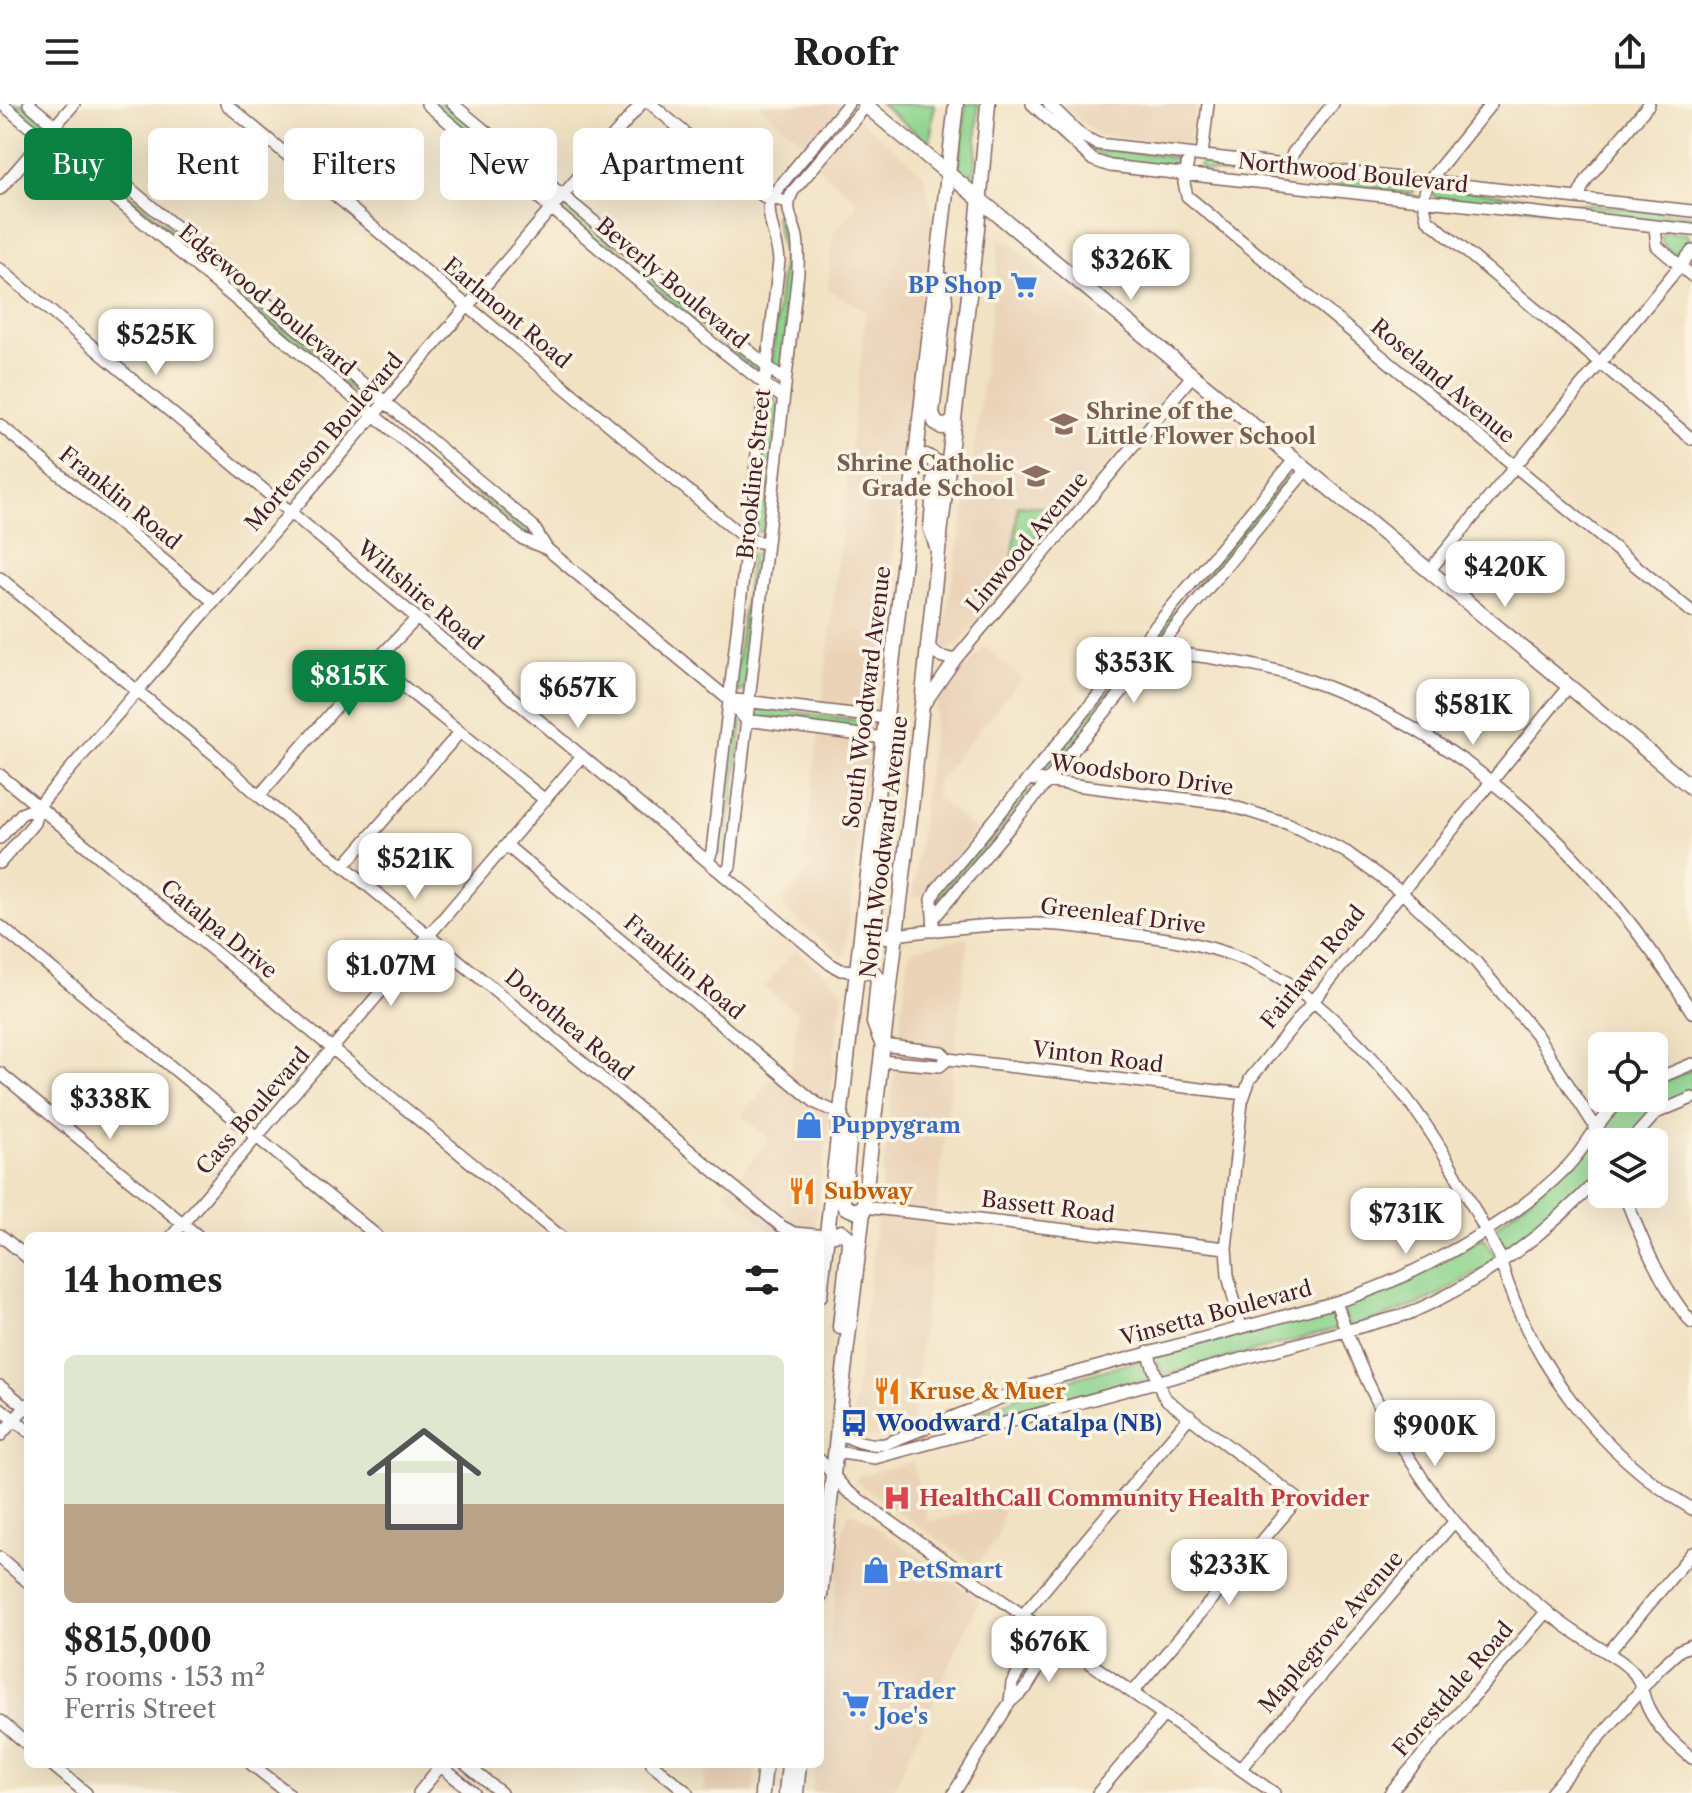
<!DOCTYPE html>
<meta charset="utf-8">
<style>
:root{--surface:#fff;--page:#f2f2f2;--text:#222;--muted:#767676;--line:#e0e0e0;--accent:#0b8043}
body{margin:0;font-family:"Libre Caslon Text",serif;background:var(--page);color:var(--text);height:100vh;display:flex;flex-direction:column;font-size:30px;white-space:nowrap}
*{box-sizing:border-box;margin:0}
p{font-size:26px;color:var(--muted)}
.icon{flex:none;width:44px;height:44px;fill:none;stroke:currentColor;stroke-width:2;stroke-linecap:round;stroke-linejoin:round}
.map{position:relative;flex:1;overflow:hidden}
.sheet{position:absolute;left:24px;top:1128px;width:800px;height:536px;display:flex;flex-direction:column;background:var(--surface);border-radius:12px;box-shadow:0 8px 32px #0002}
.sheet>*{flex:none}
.banner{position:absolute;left:24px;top:24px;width:800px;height:72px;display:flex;gap:16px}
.tools{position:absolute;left:1588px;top:928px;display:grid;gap:16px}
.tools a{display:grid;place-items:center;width:80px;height:80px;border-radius:12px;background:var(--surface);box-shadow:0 8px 32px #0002;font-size:40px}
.price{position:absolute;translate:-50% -68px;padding:0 18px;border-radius:16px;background:#fff;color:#222;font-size:26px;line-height:52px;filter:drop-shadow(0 2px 4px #0008)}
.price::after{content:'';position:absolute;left:50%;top:48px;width:24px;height:18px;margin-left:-12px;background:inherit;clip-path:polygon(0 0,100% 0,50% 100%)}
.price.on{background:var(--accent);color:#fff}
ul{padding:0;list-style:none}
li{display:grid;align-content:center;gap:16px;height:424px;padding:0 40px}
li+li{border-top:2px solid var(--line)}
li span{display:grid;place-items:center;height:248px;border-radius:12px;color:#555}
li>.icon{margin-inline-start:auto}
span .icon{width:144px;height:144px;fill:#fffc;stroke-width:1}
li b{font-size:34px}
h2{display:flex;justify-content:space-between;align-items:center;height:96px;padding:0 40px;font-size:34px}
.chip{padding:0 28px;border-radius:12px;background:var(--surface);box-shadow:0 8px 32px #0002;font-size:28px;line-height:72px}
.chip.on{background:var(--accent);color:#fff}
header{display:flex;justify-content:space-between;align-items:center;height:104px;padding:0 40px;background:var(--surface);font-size:36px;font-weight:800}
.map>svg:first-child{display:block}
.built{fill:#ead3b8}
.green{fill:#8dd48f;stroke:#6c7a5d;stroke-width:2}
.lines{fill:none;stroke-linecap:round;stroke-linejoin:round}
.minor-casing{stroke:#846360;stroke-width:14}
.major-casing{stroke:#846360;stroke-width:17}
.minor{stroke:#fff;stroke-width:11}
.major{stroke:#fff;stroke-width:14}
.labels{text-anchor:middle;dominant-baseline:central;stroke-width:7;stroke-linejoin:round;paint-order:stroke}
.street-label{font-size:22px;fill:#4a1f2b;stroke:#fcf5e5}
.shop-label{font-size:22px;font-weight:bold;fill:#366cbe;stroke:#fcf5e5;text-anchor:start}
.education-label{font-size:22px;font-weight:bold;fill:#785e54;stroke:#fcf5e5;text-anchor:start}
.food-label{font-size:22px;font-weight:bold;fill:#c56008;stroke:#fcf5e5;text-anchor:start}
.transit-label{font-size:22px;font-weight:bold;fill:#164399;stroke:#fcf5e5;text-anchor:start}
.health-label{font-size:22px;font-weight:bold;fill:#be3a42;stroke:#fcf5e5;text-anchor:start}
</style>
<header><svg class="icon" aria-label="menu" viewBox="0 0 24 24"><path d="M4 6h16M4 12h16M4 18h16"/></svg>Roofr<svg class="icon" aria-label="share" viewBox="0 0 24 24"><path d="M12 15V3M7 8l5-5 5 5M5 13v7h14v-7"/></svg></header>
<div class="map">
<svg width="1692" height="1689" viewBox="0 0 1692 1689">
<rect width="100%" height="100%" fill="#fcf5e5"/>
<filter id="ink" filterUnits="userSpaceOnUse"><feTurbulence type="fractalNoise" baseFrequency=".0125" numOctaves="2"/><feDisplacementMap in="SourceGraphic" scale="16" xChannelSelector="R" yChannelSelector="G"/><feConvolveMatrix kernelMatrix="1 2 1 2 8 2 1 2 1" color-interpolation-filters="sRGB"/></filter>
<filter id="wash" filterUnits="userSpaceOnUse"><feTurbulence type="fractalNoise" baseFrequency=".006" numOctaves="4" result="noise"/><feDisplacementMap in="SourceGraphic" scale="32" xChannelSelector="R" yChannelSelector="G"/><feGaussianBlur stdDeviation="1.8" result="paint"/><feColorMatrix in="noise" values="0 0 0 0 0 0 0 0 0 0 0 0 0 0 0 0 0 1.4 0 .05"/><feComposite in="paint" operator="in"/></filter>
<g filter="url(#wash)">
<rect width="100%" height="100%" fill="#f1e2c3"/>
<!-- built -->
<path class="built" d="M758,0H842L924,71L933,114L844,853L784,805L783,797L815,759L804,757L866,207L828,185L833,130L856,104L857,96L822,67L804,39Z
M1061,0H1196L1191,42L1098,31Z
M1000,135L1007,137L1176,275L1014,476L957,541L945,546L941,541L971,371Z
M985,543L1022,574L938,676L936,693L976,726L927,791L912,793L937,598Z
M968,834L911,1324L893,1333L871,1334L854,1331L851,1327L909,850L917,844Z
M795,846L844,887L836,931L828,1023L814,1132H773V1128L725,1088L770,1036L742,1012L772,974L792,962L798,909L765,883Z
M912,1358L928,1418L1005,1399L997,1434L976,1462L856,1378L857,1372Z
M848,1409H856L979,1496L892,1689H812L816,1660H820V1622L843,1428Z
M707,1660H756L753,1689H703Z"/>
<!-- green -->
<path class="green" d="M8,0H23L44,17L45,24L42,26Z
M433,0H446L548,85L547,91L545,92Z
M881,0H934L930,40Z
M966,0H978L976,55L971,76L959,67Z
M59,31L212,160L211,164L208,166L54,38L55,33Z
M1079,35L1093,44L1179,54L1180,58L1174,64C1140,59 1101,61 1079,35Z
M1204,56L1265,65L1270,71L1268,74L1204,67L1199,62Z
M1284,67L1410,81L1414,86L1412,90L1282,76L1281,71Z
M1436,83L1555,97L1557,100L1552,106L1434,93L1433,86Z
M1574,99L1692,111V121L1574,108L1572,103Z
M566,101L759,262L760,268L758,270L562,108L563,102Z
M782,106L786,108L796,151L783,260L777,263L772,258L783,152L775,111Z
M1665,128L1686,130L1691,137L1682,150C1673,153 1662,142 1661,133Z
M223,169L372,294L371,297L366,299L219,177L218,173Z
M774,294L779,302L764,423L762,428H758L753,424L768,296Z
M392,311L531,427L533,434L531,436L389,318L388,315Z
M1288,371L1293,374L1157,537H1155L1153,533Z
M1018,401L1059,405L1012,464Z
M755,449L760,452L745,586L739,588L734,582L751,451Z
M1138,552L1143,555L1049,671L1042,672L1040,668Z
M754,603L859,616L861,620L855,625L753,612Z
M736,614L742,619L726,749L723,751L717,748L732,615Z
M1026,687L1031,691L939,798V790Z
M1692,965V991L1672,997L1625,1038H1604L1601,1035C1600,1022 1619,998 1633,994C1639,992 1648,994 1654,994V982Z
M1591,1040L1602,1044V1068L1562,1107L1507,1149L1502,1148L1492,1126Z
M1484,1133L1495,1153L1494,1159L1423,1199L1356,1222L1348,1220L1343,1205L1345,1200L1413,1174Z
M1333,1204L1340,1224L1165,1271L1157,1258L1159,1251Z
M1141,1256L1148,1260L1150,1272L1148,1276L962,1326L958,1321L961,1315L1043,1283Z"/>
</g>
<g filter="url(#ink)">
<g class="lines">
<!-- minor casing -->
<g class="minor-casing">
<path id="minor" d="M2,0L521,434L547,445L728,595L746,616L884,634
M29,0L533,422L547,445
M226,0L747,436L767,439
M427,0L712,239L783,294
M453,0L785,277
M651,0L746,81L765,93L788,98
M1032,0L1093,56L1110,62L1692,126
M1049,0L1082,32L1098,40L1692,107
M1491,0L1428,78L1423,96L1427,115L1692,335
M1189,51L1184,79L1187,92L1692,508
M1202,52L1208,0
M1288,63L1293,49L1333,0
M0,85L74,0
M1577,94L1587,75L1649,0
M1655,123L1657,142L1692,172
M0,165L830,860L841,866L857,867
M0,321L214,498
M1429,467L1692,147
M0,474L215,651L259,692L781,1122L794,1129L827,1132
M1142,540C1166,550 1188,550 1213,554C1243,559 1274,565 1302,574C1469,629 1601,761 1692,908
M929,544L939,552L955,556
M374,559L545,696
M728,595L886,614
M923,602L955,556L1192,272
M0,671L560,1132
M1028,675L1225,700L1289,720L1346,748L1401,788L1475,857L1536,930L1596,1024
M259,692L374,559L417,514
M0,734L21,710L38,703
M506,741L816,999L840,1010
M708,757L712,747L779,157C778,136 766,115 770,94L848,0
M0,759L34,719L38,703L48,691L641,0
M344,762L460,628
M724,771L730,762L798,168C798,156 799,144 797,133C793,116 783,104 793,87L866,2
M934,814L1306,366
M0,822L377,1132
M934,827L932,795L936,786L1294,356
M895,831C935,826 975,821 1016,820C1054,818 1092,825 1130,830C1175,835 1217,842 1259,862C1320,891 1395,973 1431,1029C1457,1068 1476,1111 1499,1151C1527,1256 1599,1349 1692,1405
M882,941L941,948L948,955L1244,990
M880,957L940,962L948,955
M0,969L198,1132
M1654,976L1692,960
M1630,1038L1656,1009L1692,994
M1624,1090C1642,1136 1660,1181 1692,1219
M864,1103L1226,1144
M0,1131L28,1154
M172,1132L582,652
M1336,1198C1373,1309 1434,1410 1522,1487C1542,1505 1563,1521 1585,1535C1600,1545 1618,1553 1631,1566C1642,1576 1642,1591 1648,1604C1658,1625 1674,1639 1692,1654
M1241,1224L1228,1171L1226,1144L1242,998L1250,975L1569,582
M0,1282L28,1305
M0,1304L28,1327
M837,1328C854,1337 867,1342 885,1340L1041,1278L1336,1198C1412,1175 1510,1120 1566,1064C1588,1042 1599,1012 1625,994
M0,1332L28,1300
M835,1348L875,1354L1408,1210C1484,1177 1545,1131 1602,1071
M820,1356L847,1387L1274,1689
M0,1454L28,1478
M1023,1511L1190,1312
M1608,1549L1692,1449
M1133,1588L1298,1395L1167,1296L1162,1289L1148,1248
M1010,1598L1012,1579L1044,1526
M0,1617L28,1641
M51,1660L86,1689
M251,1660L288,1689
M438,1660L474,1689
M465,1660L501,1689
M652,1660L688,1689
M1240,1665L1454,1418
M419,1689L442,1660
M954,1689L1010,1598L1026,1584L1057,1534
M1098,1689L1164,1611
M1390,1689L1547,1507
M1551,1689L1659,1565L1680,1546L1692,1541"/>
</g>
<!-- major casing -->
<g class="major-casing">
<path id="major" d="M864,0L1692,684
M943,176L945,198L932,309L935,318L942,323L954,319
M916,357L926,352L936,358L931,425L937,443
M877,741L881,762L873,821L877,828L885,832L895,831
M857,867L873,868L878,874L874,919L881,937
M843,1018L849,1039L843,1099L845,1103L855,1107L864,1103
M827,1132L842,1128L848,1133L849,1138L840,1223
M820,1191L956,0
M820,1492L844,1267L911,705L938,447L977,125L988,0
M762,1689L765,1660
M786,1689L789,1660
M796,1689L799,1660"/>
</g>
<!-- minor -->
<use href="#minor" class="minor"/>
<!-- major -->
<use href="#major" class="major"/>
</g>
</g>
<!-- icons -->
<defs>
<g id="supermarket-bare" transform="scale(2.16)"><path d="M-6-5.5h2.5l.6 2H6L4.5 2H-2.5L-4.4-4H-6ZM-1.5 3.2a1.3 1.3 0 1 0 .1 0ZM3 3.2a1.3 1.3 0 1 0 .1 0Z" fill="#3f7fe0" stroke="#fcf5e5" stroke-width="2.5" paint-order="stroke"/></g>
<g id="school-bare" transform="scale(2.16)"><path d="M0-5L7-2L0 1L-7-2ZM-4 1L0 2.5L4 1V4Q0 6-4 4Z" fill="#8d6e63" stroke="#fcf5e5" stroke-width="2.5" paint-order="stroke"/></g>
<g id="shop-bare" transform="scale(2.16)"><path d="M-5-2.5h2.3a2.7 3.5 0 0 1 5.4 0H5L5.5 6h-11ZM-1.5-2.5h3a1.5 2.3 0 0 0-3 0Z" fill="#3f7fe0" stroke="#fcf5e5" stroke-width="2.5" paint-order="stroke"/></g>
<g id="restaurant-bare" transform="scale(2.16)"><path d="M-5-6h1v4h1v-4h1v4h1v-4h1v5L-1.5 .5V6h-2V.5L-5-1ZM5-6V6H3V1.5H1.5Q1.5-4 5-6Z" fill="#e8710a" stroke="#fcf5e5" stroke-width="2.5" paint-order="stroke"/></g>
<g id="bus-bare" transform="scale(2.16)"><path d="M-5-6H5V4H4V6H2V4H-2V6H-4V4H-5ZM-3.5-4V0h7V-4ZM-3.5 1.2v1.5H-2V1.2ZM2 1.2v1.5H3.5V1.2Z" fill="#1a4fb4" stroke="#fcf5e5" stroke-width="2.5" paint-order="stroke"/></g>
<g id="hospital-bare" transform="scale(2.16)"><path d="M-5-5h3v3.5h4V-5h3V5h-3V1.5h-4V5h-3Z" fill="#e0444e" stroke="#fcf5e5" stroke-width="2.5" paint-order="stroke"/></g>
</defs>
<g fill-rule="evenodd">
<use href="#supermarket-bare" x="1024" y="181"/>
<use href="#school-bare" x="1064" y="320"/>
<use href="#school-bare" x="1036" y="372"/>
<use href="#shop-bare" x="809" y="1021"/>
<use href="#restaurant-bare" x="802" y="1087"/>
<use href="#restaurant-bare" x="887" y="1287"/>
<use href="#bus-bare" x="854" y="1319"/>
<use href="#hospital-bare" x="897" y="1394"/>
<use href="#shop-bare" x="876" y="1466"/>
<use href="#supermarket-bare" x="856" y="1600"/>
</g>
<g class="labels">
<!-- street labels -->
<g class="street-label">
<text transform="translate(1353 69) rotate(6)">Northwood Boulevard</text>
<text transform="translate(672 179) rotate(40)">Beverly Boulevard</text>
<text transform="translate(267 196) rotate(40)">Edgewood Boulevard</text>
<text transform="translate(507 209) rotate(40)">Earlmont Road</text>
<text transform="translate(1443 277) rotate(40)">Roseland Avenue</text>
<text transform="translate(324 338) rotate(-49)">Mortenson Boulevard</text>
<text transform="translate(754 370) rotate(-84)">Brookline Street</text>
<text transform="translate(120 394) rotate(39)">Franklin Road</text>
<text transform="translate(1027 438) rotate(-50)">Linwood Avenue</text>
<text transform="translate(420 491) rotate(40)">Wiltshire Road</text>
<text transform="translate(867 593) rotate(-83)">South Woodward Avenue</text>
<text transform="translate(1142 671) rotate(8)">Woodsboro Drive</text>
<text transform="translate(884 743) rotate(-83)">North Woodward Avenue</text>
<text transform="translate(1123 812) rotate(7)">Greenleaf Drive</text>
<text transform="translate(219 825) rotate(39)">Catalpa Drive</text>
<text transform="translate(684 863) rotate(40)">Franklin Road</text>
<text transform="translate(1313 863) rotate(-51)">Fairlawn Road</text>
<text transform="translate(569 921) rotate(40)">Dorothea Road</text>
<text transform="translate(1098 953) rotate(7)">Vinton Road</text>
<text transform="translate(253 1007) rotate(-49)">Cass Boulevard</text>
<text transform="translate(1048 1103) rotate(7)">Bassett Road</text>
<text transform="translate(1216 1209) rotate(-15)">Vinsetta Boulevard</text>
<text transform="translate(1331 1528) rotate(-49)">Maplegrove Avenue</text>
<text transform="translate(1453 1585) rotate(-49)">Forestdale Road</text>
</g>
<!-- shop labels -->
<g class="shop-label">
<text x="1002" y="181" text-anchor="end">BP Shop</text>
<text x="831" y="1021">Puppygram</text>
<text x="898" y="1466">PetSmart</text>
<text x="878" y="1587">Trader<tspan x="878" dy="25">Joe's</tspan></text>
</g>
<!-- education labels -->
<g class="education-label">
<text x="1086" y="307">Shrine of the<tspan x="1086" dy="25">Little Flower School</tspan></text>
<text x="1014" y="359" text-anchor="end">Shrine Catholic<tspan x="1014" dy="25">Grade School</tspan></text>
</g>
<!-- food labels -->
<g class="food-label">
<text x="824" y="1087">Subway</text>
<text x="909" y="1287">Kruse &amp; Muer</text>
</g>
<!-- transit labels -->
<g class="transit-label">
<text x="876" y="1319">Woodward / Catalpa (NB)</text>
</g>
<!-- health labels -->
<g class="health-label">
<text x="919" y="1394">HealthCall Community Health Provider</text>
</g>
</g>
</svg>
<div class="tools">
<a><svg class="icon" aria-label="locate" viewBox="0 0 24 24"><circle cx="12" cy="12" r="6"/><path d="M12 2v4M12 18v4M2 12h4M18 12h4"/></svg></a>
<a><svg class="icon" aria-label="layers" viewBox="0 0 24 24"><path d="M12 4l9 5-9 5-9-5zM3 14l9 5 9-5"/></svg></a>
</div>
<b class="price" style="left:1131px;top:198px">$326K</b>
<b class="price" style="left:156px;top:273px">$525K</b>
<b class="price" style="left:1505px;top:505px">$420K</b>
<b class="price" style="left:1134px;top:601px">$353K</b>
<b class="price on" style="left:349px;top:614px">$815K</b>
<b class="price" style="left:578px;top:626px">$657K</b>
<b class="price" style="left:1473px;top:643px">$581K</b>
<b class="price" style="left:415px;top:797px">$521K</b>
<b class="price" style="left:391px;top:904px">$1.07M</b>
<b class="price" style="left:110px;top:1037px">$338K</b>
<b class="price" style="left:1406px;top:1152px">$731K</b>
<b class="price" style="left:1435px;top:1364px">$900K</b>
<b class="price" style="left:1229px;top:1503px">$233K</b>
<b class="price" style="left:1049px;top:1580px">$676K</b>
<div class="banner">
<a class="chip on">Buy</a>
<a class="chip">Rent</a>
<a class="chip">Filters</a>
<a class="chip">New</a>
<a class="chip">Apartment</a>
</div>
<section class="sheet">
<h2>14 homes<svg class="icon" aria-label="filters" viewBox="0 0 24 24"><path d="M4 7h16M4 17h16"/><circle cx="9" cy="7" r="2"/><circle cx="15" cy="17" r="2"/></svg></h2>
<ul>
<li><span style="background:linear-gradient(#dfe7d0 60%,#b9a48a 0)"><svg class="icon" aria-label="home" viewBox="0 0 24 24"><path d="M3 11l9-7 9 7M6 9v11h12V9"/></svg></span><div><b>$815,000</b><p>5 rooms · 153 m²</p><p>Ferris Street</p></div></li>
</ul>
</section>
</div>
